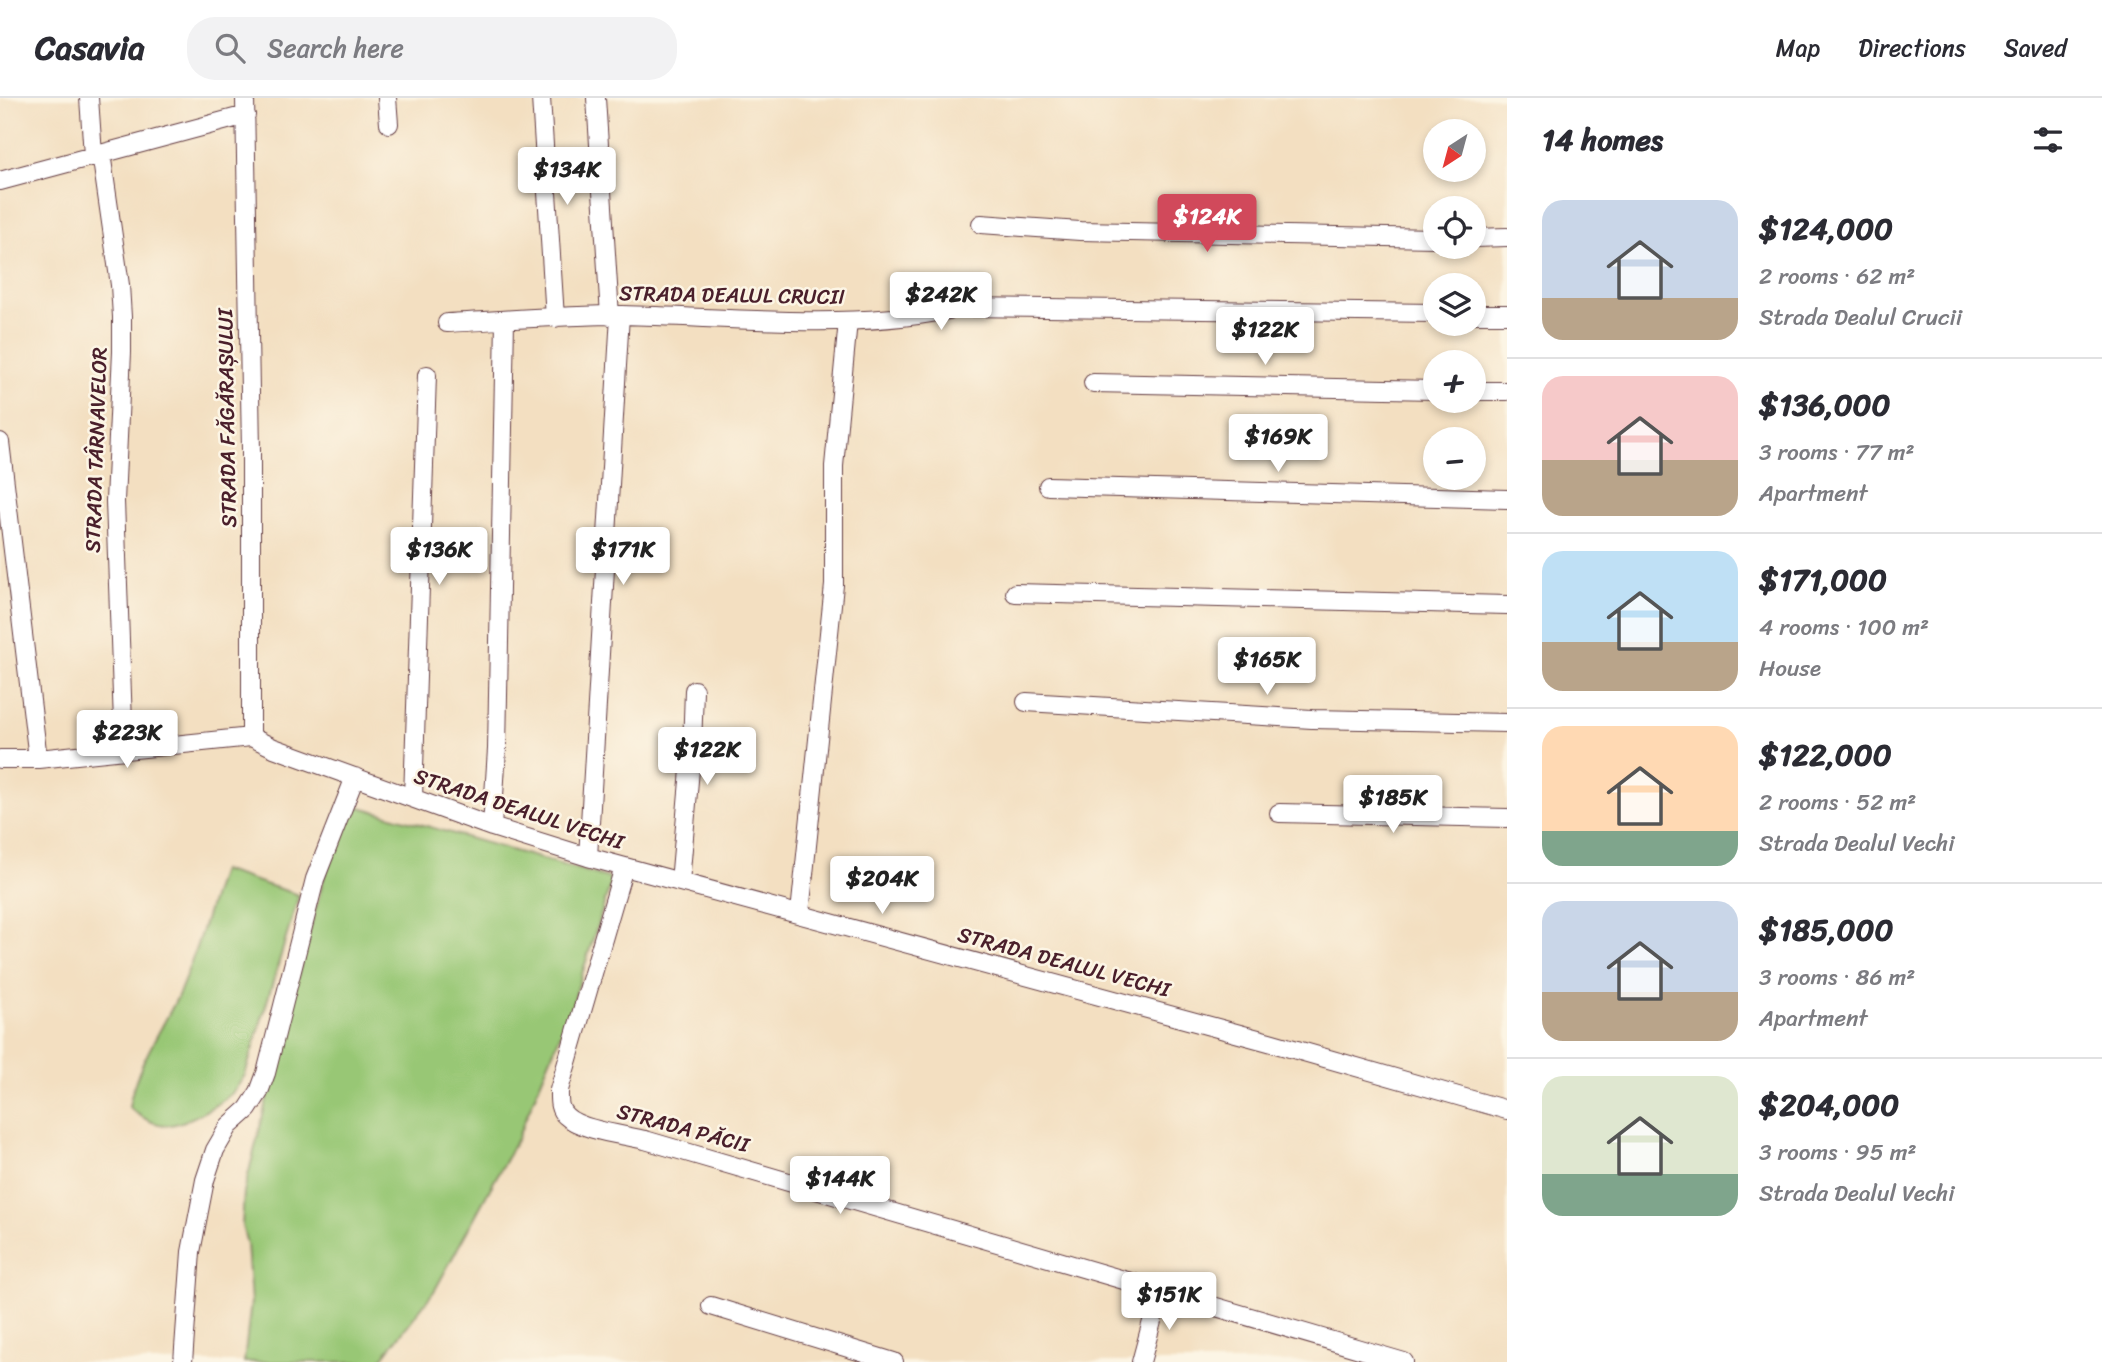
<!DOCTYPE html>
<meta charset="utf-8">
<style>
:root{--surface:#fff;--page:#f2f2f3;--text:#2b2b33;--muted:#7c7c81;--line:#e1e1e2;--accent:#d1495b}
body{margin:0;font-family:Sriracha,sans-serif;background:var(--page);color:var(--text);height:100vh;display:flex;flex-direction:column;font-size:26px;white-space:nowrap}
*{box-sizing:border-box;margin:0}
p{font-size:23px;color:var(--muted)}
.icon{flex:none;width:38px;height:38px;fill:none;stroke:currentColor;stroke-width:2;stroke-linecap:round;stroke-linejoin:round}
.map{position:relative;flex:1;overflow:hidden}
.side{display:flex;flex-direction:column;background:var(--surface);width:595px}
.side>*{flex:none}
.needle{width:46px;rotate:216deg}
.tools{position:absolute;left:1423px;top:21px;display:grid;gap:14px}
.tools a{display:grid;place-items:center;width:63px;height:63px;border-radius:50%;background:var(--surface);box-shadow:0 4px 10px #0003;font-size:35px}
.price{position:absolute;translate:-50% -60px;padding:0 16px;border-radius:7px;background:#fff;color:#222;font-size:23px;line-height:46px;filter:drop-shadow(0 2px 4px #0008)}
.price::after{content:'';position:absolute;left:50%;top:42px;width:21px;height:16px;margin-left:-10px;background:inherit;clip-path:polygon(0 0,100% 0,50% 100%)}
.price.current{background:var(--accent);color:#fff}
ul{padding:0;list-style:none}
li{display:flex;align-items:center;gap:21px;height:175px;padding:0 35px}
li+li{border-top:2px solid var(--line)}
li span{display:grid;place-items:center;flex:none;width:196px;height:140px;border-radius:21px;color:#555}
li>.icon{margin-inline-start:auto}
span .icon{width:84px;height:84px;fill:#fffc;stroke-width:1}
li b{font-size:30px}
h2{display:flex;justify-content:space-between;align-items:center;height:84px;padding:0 35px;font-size:30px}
header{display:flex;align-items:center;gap:42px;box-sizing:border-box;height:98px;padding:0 35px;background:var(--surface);border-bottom:2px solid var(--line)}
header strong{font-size:33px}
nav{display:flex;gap:38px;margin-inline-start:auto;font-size:24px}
.search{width:490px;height:63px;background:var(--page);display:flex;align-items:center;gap:18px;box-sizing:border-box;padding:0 24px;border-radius:28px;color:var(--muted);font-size:26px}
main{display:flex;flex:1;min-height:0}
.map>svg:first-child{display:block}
.green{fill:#98c775;stroke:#717350;stroke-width:2}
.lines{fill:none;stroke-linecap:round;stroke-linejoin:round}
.minor-casing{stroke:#633c42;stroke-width:20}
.minor{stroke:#fff;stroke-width:18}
.labels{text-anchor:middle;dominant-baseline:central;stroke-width:5;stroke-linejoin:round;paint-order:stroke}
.street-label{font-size:21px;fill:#4a1f2b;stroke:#fcf5e5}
</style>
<header>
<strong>Casavia</strong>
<div class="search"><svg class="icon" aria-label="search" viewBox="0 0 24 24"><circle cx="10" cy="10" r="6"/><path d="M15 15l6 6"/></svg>Search here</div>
<nav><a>Map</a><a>Directions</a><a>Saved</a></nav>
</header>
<main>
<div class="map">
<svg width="1507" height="1264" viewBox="0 0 1507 1264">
<rect width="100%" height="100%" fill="#fcf5e5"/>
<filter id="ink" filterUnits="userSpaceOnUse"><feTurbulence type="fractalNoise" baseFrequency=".0143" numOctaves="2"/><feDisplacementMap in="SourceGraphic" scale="14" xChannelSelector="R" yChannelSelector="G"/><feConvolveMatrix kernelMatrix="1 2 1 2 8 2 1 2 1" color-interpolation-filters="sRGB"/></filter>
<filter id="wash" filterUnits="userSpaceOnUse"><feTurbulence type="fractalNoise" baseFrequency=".00686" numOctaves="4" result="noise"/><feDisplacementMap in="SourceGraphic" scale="28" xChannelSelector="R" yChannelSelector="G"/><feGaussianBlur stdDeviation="1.57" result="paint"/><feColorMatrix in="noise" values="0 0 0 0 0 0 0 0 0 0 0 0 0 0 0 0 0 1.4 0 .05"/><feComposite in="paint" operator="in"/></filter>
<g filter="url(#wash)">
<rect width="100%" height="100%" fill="#f3dfc1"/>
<!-- green -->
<path class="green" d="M353,707L612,781L571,911L517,1041L435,1192L379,1264H244L251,1204L247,1146L242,1128L244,1094L289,912L325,776Z
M221,772L299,797L245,977C241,983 237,990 232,995C220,1006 184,1027 168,1027C153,1027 140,1019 129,1009C135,970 160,935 177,900C195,860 207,814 221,772Z"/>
</g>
<g filter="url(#ink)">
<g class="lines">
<!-- minor casing -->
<g class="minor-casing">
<path id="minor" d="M89,0L93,57
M245,0L251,353V639
M387,0L389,26
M541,0L555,220
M596,0L610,218
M101,55L120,187L122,219V254L115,403L124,653
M0,83L246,17
M981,126L1080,133L1435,140
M1474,140L1507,139
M1474,216H1507
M447,225C505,222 564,217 622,217C733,219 855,234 962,209L1435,215
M1093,285L1435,292
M1474,293H1507
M0,344L38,661
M1048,388L1507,401
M1015,495L1507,507
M1026,604L1312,621L1507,625
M251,639L274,650L492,729L588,759L1269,944L1507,1012
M0,661H38L251,639
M413,700L427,277
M1279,715L1507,720
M492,729L497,651L505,222
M588,759L620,217
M624,769L559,992C559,1002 558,1011 566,1018C580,1032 625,1037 645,1042L1404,1264
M680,784L692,649L694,592
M800,815L834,487V368L848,223
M711,1208L894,1264
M183,1264L191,1154L205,1082L215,1052L229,1028L248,1011L259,994L266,975L315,781L355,679
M1141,1264L1160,1194"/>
</g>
<!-- minor -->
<use href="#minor" class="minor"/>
</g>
</g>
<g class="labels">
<!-- street labels -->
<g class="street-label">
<text transform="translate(732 197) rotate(1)">STRADA DEALUL CRUCII</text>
<text transform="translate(227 320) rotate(-91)">STRADA FĂGĂRAȘULUI</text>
<text transform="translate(96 352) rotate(-88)">STRADA TÂRNAVELOR</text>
<text transform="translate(519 711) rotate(18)">STRADA DEALUL VECHI</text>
<text transform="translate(1064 864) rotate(15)">STRADA DEALUL VECHI</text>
<text transform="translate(683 1030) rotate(15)">STRADA PĂCII</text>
</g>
</g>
</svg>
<div class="tools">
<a><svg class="needle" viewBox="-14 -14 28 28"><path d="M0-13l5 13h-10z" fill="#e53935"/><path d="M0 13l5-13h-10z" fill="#7c7c81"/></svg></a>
<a><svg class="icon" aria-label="locate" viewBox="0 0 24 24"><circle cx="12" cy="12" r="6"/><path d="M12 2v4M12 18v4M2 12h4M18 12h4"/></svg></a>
<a><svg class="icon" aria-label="layers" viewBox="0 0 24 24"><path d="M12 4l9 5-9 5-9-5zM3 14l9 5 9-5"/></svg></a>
<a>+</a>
<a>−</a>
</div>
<b class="price" style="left:567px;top:109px">$134K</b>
<b class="price current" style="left:1207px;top:156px">$124K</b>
<b class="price" style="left:941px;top:234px">$242K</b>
<b class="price" style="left:1265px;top:269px">$122K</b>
<b class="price" style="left:1278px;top:376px">$169K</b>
<b class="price" style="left:439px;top:489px">$136K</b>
<b class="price" style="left:623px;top:489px">$171K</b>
<b class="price" style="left:1267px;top:599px">$165K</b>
<b class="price" style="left:127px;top:672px">$223K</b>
<b class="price" style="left:707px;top:689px">$122K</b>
<b class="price" style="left:1393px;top:737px">$185K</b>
<b class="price" style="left:882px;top:818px">$204K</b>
<b class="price" style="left:840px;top:1118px">$144K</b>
<b class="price" style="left:1169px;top:1234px">$151K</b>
</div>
<section class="side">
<h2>14 homes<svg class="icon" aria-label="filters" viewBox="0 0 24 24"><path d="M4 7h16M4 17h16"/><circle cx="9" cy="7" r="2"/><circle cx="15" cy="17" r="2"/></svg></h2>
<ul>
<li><span style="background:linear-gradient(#c9d6e8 70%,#b9a48a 0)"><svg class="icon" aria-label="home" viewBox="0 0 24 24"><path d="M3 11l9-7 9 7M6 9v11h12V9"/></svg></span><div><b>$124,000</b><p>2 rooms · 62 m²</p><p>Strada Dealul Crucii</p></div></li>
<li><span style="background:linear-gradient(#f6c9c9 60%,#b9a48a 0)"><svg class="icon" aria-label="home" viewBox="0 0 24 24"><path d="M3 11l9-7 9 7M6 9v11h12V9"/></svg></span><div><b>$136,000</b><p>3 rooms · 77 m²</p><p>Apartment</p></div></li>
<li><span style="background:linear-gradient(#bfe0f5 65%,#b9a48a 0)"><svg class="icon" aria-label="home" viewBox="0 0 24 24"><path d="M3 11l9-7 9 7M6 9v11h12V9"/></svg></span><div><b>$171,000</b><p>4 rooms · 100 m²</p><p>House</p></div></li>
<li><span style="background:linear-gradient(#ffd9b3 75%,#7fa58c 0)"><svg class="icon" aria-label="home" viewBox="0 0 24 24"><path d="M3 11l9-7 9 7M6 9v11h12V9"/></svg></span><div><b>$122,000</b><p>2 rooms · 52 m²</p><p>Strada Dealul Vechi</p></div></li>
<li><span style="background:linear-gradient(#c9d6e8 65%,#b9a48a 0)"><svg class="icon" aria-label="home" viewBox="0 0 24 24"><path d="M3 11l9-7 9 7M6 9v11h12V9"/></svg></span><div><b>$185,000</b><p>3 rooms · 86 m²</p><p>Apartment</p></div></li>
<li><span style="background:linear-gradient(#dfe7d0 70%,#7fa58c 0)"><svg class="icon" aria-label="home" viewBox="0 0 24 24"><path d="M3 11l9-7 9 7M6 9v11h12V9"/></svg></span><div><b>$204,000</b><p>3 rooms · 95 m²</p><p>Strada Dealul Vechi</p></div></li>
</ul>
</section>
</main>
